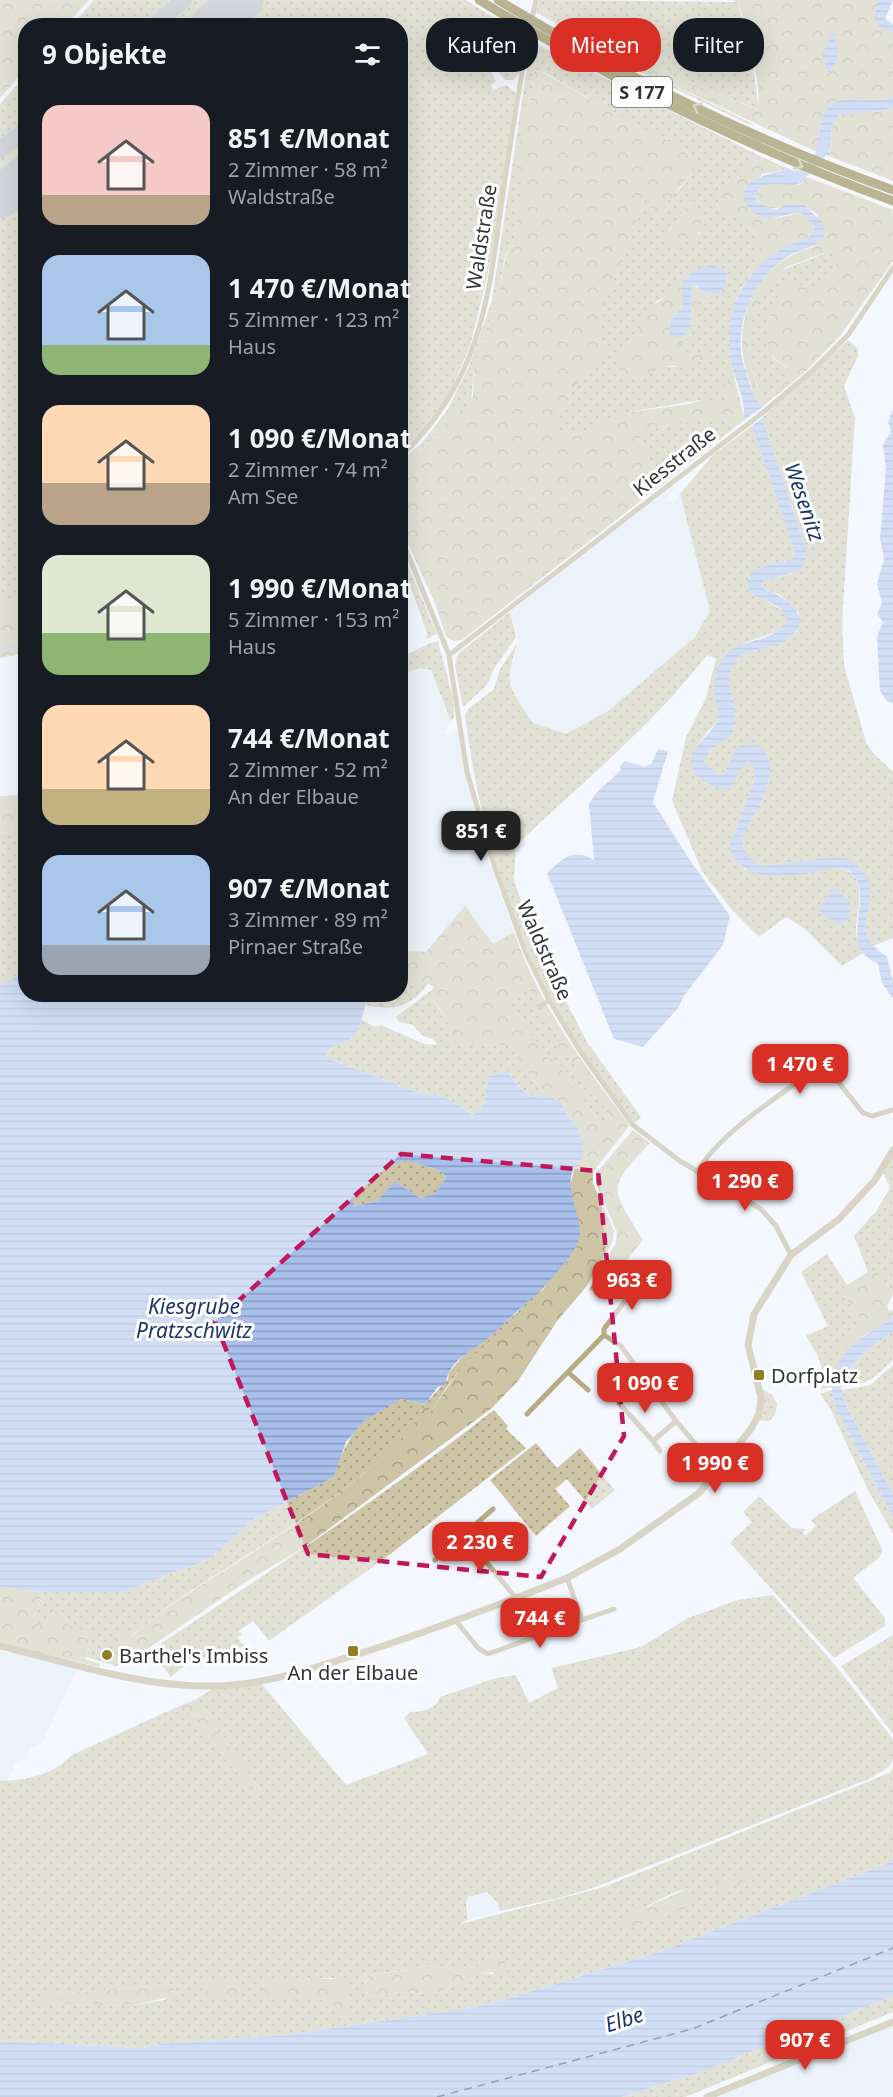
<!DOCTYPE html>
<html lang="de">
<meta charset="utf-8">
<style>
:root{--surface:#171b24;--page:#242831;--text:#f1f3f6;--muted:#9ea1a6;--accent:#d93025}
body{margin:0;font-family:"Noto Sans",sans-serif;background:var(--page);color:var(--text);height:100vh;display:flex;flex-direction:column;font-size:22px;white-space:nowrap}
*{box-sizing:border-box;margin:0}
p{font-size:20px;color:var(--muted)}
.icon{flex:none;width:33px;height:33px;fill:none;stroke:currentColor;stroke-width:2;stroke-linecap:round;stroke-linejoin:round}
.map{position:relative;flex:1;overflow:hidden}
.sheet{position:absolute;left:18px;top:18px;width:390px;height:984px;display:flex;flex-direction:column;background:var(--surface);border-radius:24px;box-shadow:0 6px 24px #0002}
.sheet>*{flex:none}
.top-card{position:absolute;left:426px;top:18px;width:376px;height:54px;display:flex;gap:12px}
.price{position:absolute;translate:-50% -51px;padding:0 14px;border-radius:12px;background:var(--accent);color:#fff;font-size:20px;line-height:39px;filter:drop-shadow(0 2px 3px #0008)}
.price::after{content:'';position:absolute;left:50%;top:36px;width:18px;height:14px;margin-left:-9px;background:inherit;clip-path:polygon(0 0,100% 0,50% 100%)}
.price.current{background:#222;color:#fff}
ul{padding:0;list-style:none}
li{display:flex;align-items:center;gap:18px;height:150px;padding:0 24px}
li span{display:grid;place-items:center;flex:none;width:168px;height:120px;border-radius:18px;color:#555}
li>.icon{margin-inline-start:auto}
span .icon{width:72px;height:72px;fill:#fffc;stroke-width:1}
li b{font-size:26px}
h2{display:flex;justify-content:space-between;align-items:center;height:72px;padding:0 24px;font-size:26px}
.tag{padding:0 21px;border-radius:24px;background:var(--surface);box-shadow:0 6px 24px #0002;font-size:21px;line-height:54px}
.tag.current{background:var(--accent);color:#fff}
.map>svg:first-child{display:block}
.built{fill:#e3eaf7}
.grass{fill:url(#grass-dots);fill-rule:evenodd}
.forest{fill:url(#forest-crowns);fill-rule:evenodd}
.water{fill:url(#water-rules);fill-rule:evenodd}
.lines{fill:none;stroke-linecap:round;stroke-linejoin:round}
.stream{stroke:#a8bfec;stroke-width:1.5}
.river{stroke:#a8bfec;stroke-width:10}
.ferry{stroke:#1b346a;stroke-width:1.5;stroke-dasharray:8 6;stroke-linecap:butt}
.taxiway{stroke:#aaadb2;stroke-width:16}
.runway{stroke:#aaadb2;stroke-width:42}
.minor{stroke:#b7ac83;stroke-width:5}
.tertiary{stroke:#b7ac83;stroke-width:7}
.trunk{stroke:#736210;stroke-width:9}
.oneway{stroke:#b9b088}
.marked{fill:none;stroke:#c2185b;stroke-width:4.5;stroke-dasharray:12 8;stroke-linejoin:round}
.poi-dot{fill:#927e25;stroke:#fff;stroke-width:2}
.labels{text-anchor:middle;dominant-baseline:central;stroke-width:6;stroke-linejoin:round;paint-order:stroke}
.shield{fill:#fff;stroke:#707172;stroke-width:1.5}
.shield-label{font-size:18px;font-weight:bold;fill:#323436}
.street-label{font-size:20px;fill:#323436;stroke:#fff}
.poi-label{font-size:20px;fill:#323436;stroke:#fff;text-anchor:start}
.water-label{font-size:21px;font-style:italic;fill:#1b346a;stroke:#fff}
</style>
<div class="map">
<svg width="893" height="2097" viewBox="0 0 893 2097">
<defs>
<pattern id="grass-dots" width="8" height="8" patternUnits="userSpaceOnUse" patternTransform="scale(1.5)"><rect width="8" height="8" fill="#cdc5a5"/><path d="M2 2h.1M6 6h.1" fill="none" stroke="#a7a187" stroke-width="1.8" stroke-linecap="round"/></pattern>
<pattern id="forest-crowns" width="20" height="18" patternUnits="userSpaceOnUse" patternTransform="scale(1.5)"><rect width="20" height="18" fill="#cdc5a5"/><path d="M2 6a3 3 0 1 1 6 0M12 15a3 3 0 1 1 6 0" fill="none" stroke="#a7a187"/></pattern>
<pattern id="water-rules" width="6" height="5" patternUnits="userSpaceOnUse" patternTransform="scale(1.5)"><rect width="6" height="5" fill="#a8bfec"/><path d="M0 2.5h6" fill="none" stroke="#899cc0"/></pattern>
</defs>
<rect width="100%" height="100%" fill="#f4f7fe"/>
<!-- built -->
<path class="built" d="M672,484L674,489L666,499L673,504L680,494L710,611L695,637L608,711L566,734L533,723L510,687L509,669L519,643L510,612Z
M420,668L431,669L438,682L451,721L444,732L448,735L456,731L459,733L463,765L492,870L514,932L493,944L426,952L401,950L400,674Z
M0,1649L9,1656L14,1652L77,1670L42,1743L30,1749L27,1758L16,1762L7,1781H0Z
M487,1892L497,1902L500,1911L468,1920V1897Z
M893,2026V2097H718L783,2071Z"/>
<!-- grass -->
<path class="grass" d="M94,0H466L525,38L520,72L514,80H505L494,67L490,69L496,81L491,86L493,90L506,85L516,93L491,260L470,346L451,390L429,425L401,451L400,26H71Z
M539,0L737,2L750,44L759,110L671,75L541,9L539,14L536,13Z
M544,17L647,73L753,124V126L640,72Z
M531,41L762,157L744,171L739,181L720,185L717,208C739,221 755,221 760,250L748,271L750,276C730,301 730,329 730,359L727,360L731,376L725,400C715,405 709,405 700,400L623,413L580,433L565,434L557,428L562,403L589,369L603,358L605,348L601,338V324L604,305L643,202L649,195L653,199L651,212L681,188L693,172L613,113L544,72L532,82L533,88L521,130L525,182L523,201L517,205V227L512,247L505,255L498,295L474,367L471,405L451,415L429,442L401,468V460L422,443L448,409L469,366L492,300ZM693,201L701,218L700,233L684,241L668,231C677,221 683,209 693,201ZM697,269L722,293H709L708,297L696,295C699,315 698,334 679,345L683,353L690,355L708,353L674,367L663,366L624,348L638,332L657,301L666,297L678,277L683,280Z
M25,76L26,601L0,603V104Z
M829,251L837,252C839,269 827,281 813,290L793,283C766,307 767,324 773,358L792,371L776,388L781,392L770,400C766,395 758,389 756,382C745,352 746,305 770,280C787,264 809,262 829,251Z
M848,340L858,349V356L844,386L855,418L842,623L844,665L866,742L872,752L893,772V938L873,946L865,930L871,891L846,858L833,857L761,866C749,858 742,853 743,837C755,809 796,755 746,744L732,757L724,774L718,775L704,761C708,744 729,744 733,727C740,703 716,676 740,657C758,643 784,649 798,630L799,613L780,595L763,588L762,584L764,580L791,574L806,557L805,546L762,418Z
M719,417L726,419L734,428L661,485L640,440L642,430Z
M752,426L795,553L790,561L776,562L752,571L747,582L749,592L786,612L787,621L782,630L747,642L727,653L715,699L720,715L716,724L707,732L694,751L708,785L747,761L754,767L755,779L729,847L745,870L836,868C872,873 856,907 856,930C856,937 860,946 863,953L842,966L805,929L786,917L759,937L731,909L702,871L672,801L686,737L706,698L716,659L707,655C652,726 581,784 516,845L514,880L536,943L587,1042L641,1117L635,1123C605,1083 574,1042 551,998C505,911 477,812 465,715L468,709L494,689L500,669L518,642C503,686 509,685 533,723L566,734L608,711L695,637L710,611L680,494L713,455Z
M400,547L437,634L426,639L427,633L401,560Z
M510,612L516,637L495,667L487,685L463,707L455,666L458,654Z
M438,641L453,698L454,717L451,721L431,670L420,668L401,674V657C414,652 425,644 438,641Z
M25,830V973L0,985V833Z
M401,965V969L428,984C409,1008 394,1011 365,1005L367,995L400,994Z
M433,989V1001L452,1025L450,1046L465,1044L509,1045L544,1094L534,1097L523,1091L507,1071L489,1076L482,1110L473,1115L445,1097L417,1092L326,1058V1051L335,1043L348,1040L362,1020L375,1027L381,1025L424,1044L438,1045L434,1040L422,1035L413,1025L399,1022L396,1017Z
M528,990L558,1037V1049L563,1057H570L612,1120L601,1124L554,1059L546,1057L508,1003Z
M893,1155V1294L878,1272H868L854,1236L877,1210L890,1188L883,1172Z
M407,1161L439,1170L446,1177L436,1193L420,1198L395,1181L377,1201L354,1206L352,1197C368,1182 385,1163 407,1161Z
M827,1254L847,1285L842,1293L861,1320L839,1349L845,1356L832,1376V1387L821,1389C824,1361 819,1358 806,1336L828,1326L801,1272Z
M547,1280C539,1307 481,1346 460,1370C449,1382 440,1398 431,1411L425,1405C394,1474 233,1560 167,1607C155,1616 144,1627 131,1636L121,1630L113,1643L122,1650L128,1662L116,1666L86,1657L92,1639L89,1633L67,1624L40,1625L34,1618L44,1592H122L209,1559L254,1519L334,1477C344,1442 363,1410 401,1399L425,1404L448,1379L449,1372L464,1355L518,1312Z
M893,1331V1359C878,1376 865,1387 841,1386L840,1381L860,1356Z
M893,1365V1494L844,1401L842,1390L870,1385Z
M762,1389L772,1395L777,1404L775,1415L769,1421L760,1420Z
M832,1390L835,1406L893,1518V1534L867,1488L830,1408L820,1394Z
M494,1410L508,1426L506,1429L526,1448L384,1559L277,1635L269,1641L253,1621L239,1631L242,1635L237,1637L242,1644H245L242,1647L188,1663L171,1677L157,1659L152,1662L145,1654C264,1576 381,1498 494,1410Z
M536,1443L557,1468L580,1448L615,1490L592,1509L567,1479L555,1489L570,1506L536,1536L490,1480Z
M855,1491L883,1551L879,1558L853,1578L885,1618V1626L834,1658L730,1543L752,1522L743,1512L759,1496L792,1528L806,1529L803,1533L806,1535L816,1526L811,1520Z
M773,1595L834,1664L893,1739V1759L890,1766L871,1778L598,1886L559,1898L500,1911L497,1902L487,1892L468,1897L466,1903L468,1920L460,1924L601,1888L873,1780L890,1772L893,1767V1859L886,1864L659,1952L487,2005L287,2035L162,2044L143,2048L0,2041V1781C23,1781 55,1775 70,1756L175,1708L177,1712L187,1711L192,1715L256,1796L263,1793L195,1700L212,1689L261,1683L346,1785L428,1754L404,1718L410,1712C422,1711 435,1711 440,1697L496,1678L516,1675L529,1703L558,1688L551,1668L641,1647L688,1618L738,1600ZM689,1888L628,1929L623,1918L673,1893ZM492,1955L496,1956L494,1974L480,1973L462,1984L447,1988L433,1995L408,1992L369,1997L363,1980C382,1968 408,1974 429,1965L441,1968L467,1970ZM314,1978H334L346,1994L348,2013L321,1998L262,1983ZM173,1984L165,2000L128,2006L44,2003L43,1995Z
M893,1635V1734L841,1666Z
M893,1995V2012L685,2097H621L701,2072L782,2039L805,2033Z"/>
<!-- forest -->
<path class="forest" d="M0,0H89L66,25L26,26L25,70L0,98Z
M732,0H879L880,27L893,33V97C873,106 837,88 824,114C819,126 819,139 815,151L647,73L539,14L541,9L671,75L758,110C762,90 747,22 737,2Z
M537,69L613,113L696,155L693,172L655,217L651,212L653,199L650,195L643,203L604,305L601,324V338L605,348L603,358L589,369L562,403L557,428L565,434L580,433L623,413L690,404L700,400C709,405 715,405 725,400L718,388L730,382L727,359H730L744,416L743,421L734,428L726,419L719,417L642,430L640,440L661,485L462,640L453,641L446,636L435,603L401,528V468L429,442L451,415L470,405L473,396L474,367L498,295L506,255L512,247L517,227V205L523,201L525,182L516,171L521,130L533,88V74Z
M893,107V181L829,156L832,125L839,114L883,111Z
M762,157L789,169L763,174L748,185L745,202L749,209L775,218L801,213L815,227L810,236L790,244L750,276L748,271L760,250C755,221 739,221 717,208L720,185L739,181L744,171Z
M807,177L893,210V261L840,336L808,369L781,392L776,388L791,371C787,365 776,362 773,356C760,335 773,307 782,287L793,283L813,290C827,281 840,269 836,252L829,251L787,267L769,281L756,306L750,324L749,350L756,385L770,400L764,406C753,399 751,386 747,374C730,319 757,261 814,247L818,216C793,189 766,226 755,195C763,178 783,183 799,185Z
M694,201C711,228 698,244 668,244C664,233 684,206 694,201Z
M678,277L683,280V306L671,320L691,326V288L695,285L702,293H709L708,298L697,295C699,315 698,334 679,345L683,353L690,355L709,353L707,359L689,366H663L641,379L626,376L621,370L620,355L624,348L638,332L649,308L666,297Z
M25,601V653L0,658V603Z
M25,795V830L0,833V796Z
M465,906L493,944L514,932C538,1003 583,1064 628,1123L629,1126L593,1172V1183L614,1231L613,1241L586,1287L557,1321L518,1381L492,1408L303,1548L247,1581L128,1662L122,1651L113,1643L115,1634L121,1630L132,1636C144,1627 155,1616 168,1607C233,1562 395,1473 425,1404L431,1411L461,1368L544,1289L547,1280L561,1266L580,1233L570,1187L576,1161L577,1127L569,1118L561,1102L544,1094L509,1045L465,1044L450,1046L452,1025L433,1000V986L428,984L419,987L401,969V950L426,952ZM528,990L558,1037V1049L563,1057L570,1058L612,1120L601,1124L554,1059L546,1057L509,1003Z
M633,1130L650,1143C606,1190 610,1186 643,1240L600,1293L589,1290L616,1243L617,1232L596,1183V1173Z
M868,1272H878L893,1294L887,1306L889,1311L893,1310V1318L864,1335L845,1356L839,1349L861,1320L842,1293L847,1285Z
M0,1587L44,1592L34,1617L40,1625L47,1623L55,1611L64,1612L67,1624L89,1633L92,1639L85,1659L100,1664L99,1667L0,1643Z
M195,1700L199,1705L263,1793L256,1796L192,1715L187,1711L177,1712L175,1708Z
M749,1870L752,1880L718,1893L715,1883Z
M689,1888L691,1906L628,1929L622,1918Z
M492,1955L504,1956L507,1972L480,1973L462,1984L447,1988L433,1995L408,1992L369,1997L363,1979C384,1969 407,1974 429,1965L441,1968L467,1970Z
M314,1978L346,1980L348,2013L345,2020L337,2018L334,2006L321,1998H264L262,1983Z
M219,1979L241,1982L240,1995L207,1997L203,1981Z
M174,1984L175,1996L128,2006L44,2003L43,1995Z"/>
<!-- water -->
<path class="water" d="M879,0H893L885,19L893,24V33L880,27L874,18Z
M832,34H835L837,61L829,73L822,55Z
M893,97V107L883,111L839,114L832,125L829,156L815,151C819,139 819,126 824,114C837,88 873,106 893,97Z
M789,169L807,177C796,196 766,171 755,195L758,203L775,210L787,204L804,205L823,223L825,234C817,250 800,248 787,257C753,279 732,326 744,366C749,380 751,398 764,406L743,421C748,401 733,378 730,358C723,298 754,255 810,236L815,227L801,213C788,212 776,220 763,217C756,215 747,209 745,202C737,176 773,174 789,169Z
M711,265L728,272L722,293H702L696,285L691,288V326L682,337L670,336L671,320L683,306V280L697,269Z
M893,409V703L887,701L880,691L877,637L883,622L877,614L882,603L877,584L884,558L880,539L886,468L883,445L891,431L888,422Z
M762,418L805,546L807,557L801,569L773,579L764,580L762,584L763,588C779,596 795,602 801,621C790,657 744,639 732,667C725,682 733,693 735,708C736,716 734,727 732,735L710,750L704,761L718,775L724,774L737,747L746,744L761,747C786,772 753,812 743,837C742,853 749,858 761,866L833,857L846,858L856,864L867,877L871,891L865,930L873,946L887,957L893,981V999L882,983L878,964C873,961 866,957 863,953C845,930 878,882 844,869C835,866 824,870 816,872C784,877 742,884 729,847L755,779L754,767L747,761C739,769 737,780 729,789C718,790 709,786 700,778C672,756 716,734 719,717C720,711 716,705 715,699C713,685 716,663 728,652C746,638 775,642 787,621C784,601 762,603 749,592L747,582L752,571L776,562L790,561L795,553L752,426Z
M658,749L668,751L653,802L689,859L730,916L723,945L683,997L679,1007L643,1047L614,1039L547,873C564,857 573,848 594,860L589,804L596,793L621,770L620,766L625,761L645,767L652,763Z
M833,889L839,891L851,905L850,918L839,924L824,916L818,909Z
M25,973L26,994L367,995C364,1009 362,1031 348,1040C340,1044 333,1045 326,1051V1058L417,1092L445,1097L473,1115L482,1110L489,1076L507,1071L523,1091L534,1097L544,1094L561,1102L569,1118L577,1127L582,1140L584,1156C552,1181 589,1219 578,1242C563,1274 519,1309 494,1333C480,1347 459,1354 449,1372C447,1376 447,1381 444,1385L438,1387L425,1404L401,1399L365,1420L346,1442L334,1477L254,1519L209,1559L122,1592H44L0,1587V985ZM407,1161L439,1170L446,1177L436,1193L420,1198L395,1181L377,1201L354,1206L353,1197C368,1182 385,1163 407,1161Z
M893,1318V1331L860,1356L840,1381L844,1401L893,1494V1518L835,1406C834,1397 830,1386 832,1377C838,1351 871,1330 893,1318Z
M893,1859V1995L805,2033L782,2039L701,2072L621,2097H0V2041L143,2048L162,2044L287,2035L487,2005L659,1952L886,1864Z"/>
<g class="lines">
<!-- stream -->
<path class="stream" d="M400,521L412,520
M0,649L26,644"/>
<!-- river -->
<path class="river" d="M788,178C805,176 823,159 824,141"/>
<!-- ferry -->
<path class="ferry" d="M437,2097L692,2029L893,1948"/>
<!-- taxiway -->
<path class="taxiway" d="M153,26L184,0
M0,150L26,129"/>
<!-- runway -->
<path class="runway" d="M211,26L242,0
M0,197L26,176"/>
<!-- minor -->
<path class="minor" d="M400,457C486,377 489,288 505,179C514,119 523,59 536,0
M400,535L449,655L467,772L495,868L525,951L549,1000L580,1051L633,1125L680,1161L761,1209L776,1226L791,1255
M449,655L766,410L812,371L848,335L893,268
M540,1007L549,1000
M697,1172C722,1130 782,1095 820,1065H825L863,1113L872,1116L893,1110
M604,1335L621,1346L676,1421L717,1469
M569,1373L588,1390
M619,1403L653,1441
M527,1414L604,1335V1329L636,1286L645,1284L658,1295
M660,1451L653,1441L676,1421
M466,1532L478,1552L516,1598
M435,1560L493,1509
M582,1620L614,1609
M456,1621L479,1649L488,1654L582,1620L567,1578"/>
<!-- tertiary -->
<path class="tertiary" d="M0,1646C67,1662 136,1686 206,1686C257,1687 304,1671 352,1656C425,1633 496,1606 567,1578L620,1549L699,1493L751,1429L759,1414L761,1397L748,1345L754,1314L791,1255L839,1219L875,1180L893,1150
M707,2097L893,2022"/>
<!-- trunk -->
<path class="trunk" d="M479,0C611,80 748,148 893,201
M498,0C623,76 756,141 893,190"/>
</g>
<!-- one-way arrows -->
<defs><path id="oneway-chevron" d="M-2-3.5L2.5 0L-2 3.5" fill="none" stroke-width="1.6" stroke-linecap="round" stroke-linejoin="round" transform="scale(1.5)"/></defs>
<g class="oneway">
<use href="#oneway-chevron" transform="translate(697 107) rotate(-155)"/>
<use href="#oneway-chevron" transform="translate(799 165) rotate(23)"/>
</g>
<!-- marked area -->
<path d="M0 0H893V2097H0ZM401,1154L598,1171L624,1436L541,1577L308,1554L215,1322Z" fill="#f4f7fe" fill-opacity=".55" fill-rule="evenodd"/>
<path class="marked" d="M401,1154L598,1171L624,1436L541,1577L308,1554L215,1322Z"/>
<!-- markers -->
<g class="poi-dot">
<rect x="753" y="1369" width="12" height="12" rx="3"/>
<rect x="347" y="1645" width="12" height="12" rx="3"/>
<circle cx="107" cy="1655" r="6"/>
</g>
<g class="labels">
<!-- shield labels -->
<rect class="shield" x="612" y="77" width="60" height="30" rx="4.5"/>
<g class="shield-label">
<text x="642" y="92">S 177</text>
</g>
<!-- street labels -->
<g class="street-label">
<text transform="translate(481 237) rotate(-81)">Waldstraße</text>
<text transform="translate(674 461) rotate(-38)">Kiesstraße</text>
<text transform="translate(545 950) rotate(66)">Waldstraße</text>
</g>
<!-- poi labels -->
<g class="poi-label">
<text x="771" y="1375">Dorfplatz</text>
<text x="119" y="1655">Barthel's Imbiss</text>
<text x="353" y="1672" text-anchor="middle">An der Elbaue</text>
</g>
<!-- water labels -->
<g class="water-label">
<text transform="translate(805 502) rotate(71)">Wesenitz</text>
<text x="194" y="1306">Kiesgrube<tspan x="194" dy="24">Pratzschwitz</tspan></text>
<text transform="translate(624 2019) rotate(-18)">Elbe</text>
</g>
</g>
</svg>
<b class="price current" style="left:481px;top:862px">851 €</b>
<b class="price" style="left:800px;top:1095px">1 470 €</b>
<b class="price" style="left:745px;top:1212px">1 290 €</b>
<b class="price" style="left:632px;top:1311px">963 €</b>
<b class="price" style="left:645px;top:1414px">1 090 €</b>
<b class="price" style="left:715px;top:1494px">1 990 €</b>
<b class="price" style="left:480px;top:1573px">2 230 €</b>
<b class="price" style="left:540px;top:1649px">744 €</b>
<b class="price" style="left:805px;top:2071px">907 €</b>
<div class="top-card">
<a class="tag">Kaufen</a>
<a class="tag current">Mieten</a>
<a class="tag">Filter</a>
</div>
<section class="sheet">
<h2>9 Objekte<svg class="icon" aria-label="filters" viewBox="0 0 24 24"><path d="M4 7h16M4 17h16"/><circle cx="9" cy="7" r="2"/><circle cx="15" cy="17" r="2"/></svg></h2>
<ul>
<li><span style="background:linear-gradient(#f6c9c9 75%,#b9a48a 0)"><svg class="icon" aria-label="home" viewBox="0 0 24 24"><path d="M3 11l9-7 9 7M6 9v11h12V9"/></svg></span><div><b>851 €/Monat</b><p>2 Zimmer · 58 m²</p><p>Waldstraße</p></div></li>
<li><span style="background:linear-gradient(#a9c7e8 75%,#8fb573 0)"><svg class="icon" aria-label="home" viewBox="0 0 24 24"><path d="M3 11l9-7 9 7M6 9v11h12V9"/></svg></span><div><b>1 470 €/Monat</b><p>5 Zimmer · 123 m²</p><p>Haus</p></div></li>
<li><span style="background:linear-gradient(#ffd9b3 65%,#b9a48a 0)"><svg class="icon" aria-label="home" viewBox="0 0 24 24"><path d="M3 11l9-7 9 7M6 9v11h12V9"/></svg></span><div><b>1 090 €/Monat</b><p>2 Zimmer · 74 m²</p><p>Am See</p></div></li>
<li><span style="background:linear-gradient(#dfe7d0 65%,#8fb573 0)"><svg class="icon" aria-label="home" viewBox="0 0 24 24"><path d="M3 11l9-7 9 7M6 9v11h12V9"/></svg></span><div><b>1 990 €/Monat</b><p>5 Zimmer · 153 m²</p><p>Haus</p></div></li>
<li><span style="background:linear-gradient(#ffd9b3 70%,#c2b280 0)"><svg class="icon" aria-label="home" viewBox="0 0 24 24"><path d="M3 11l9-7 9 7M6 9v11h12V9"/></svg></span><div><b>744 €/Monat</b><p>2 Zimmer · 52 m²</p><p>An der Elbaue</p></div></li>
<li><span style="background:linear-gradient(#a9c7e8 75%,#9aa5b1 0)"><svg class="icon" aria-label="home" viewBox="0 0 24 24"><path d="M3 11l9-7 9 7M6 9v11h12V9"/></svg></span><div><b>907 €/Monat</b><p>3 Zimmer · 89 m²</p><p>Pirnaer Straße</p></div></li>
</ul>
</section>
</div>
